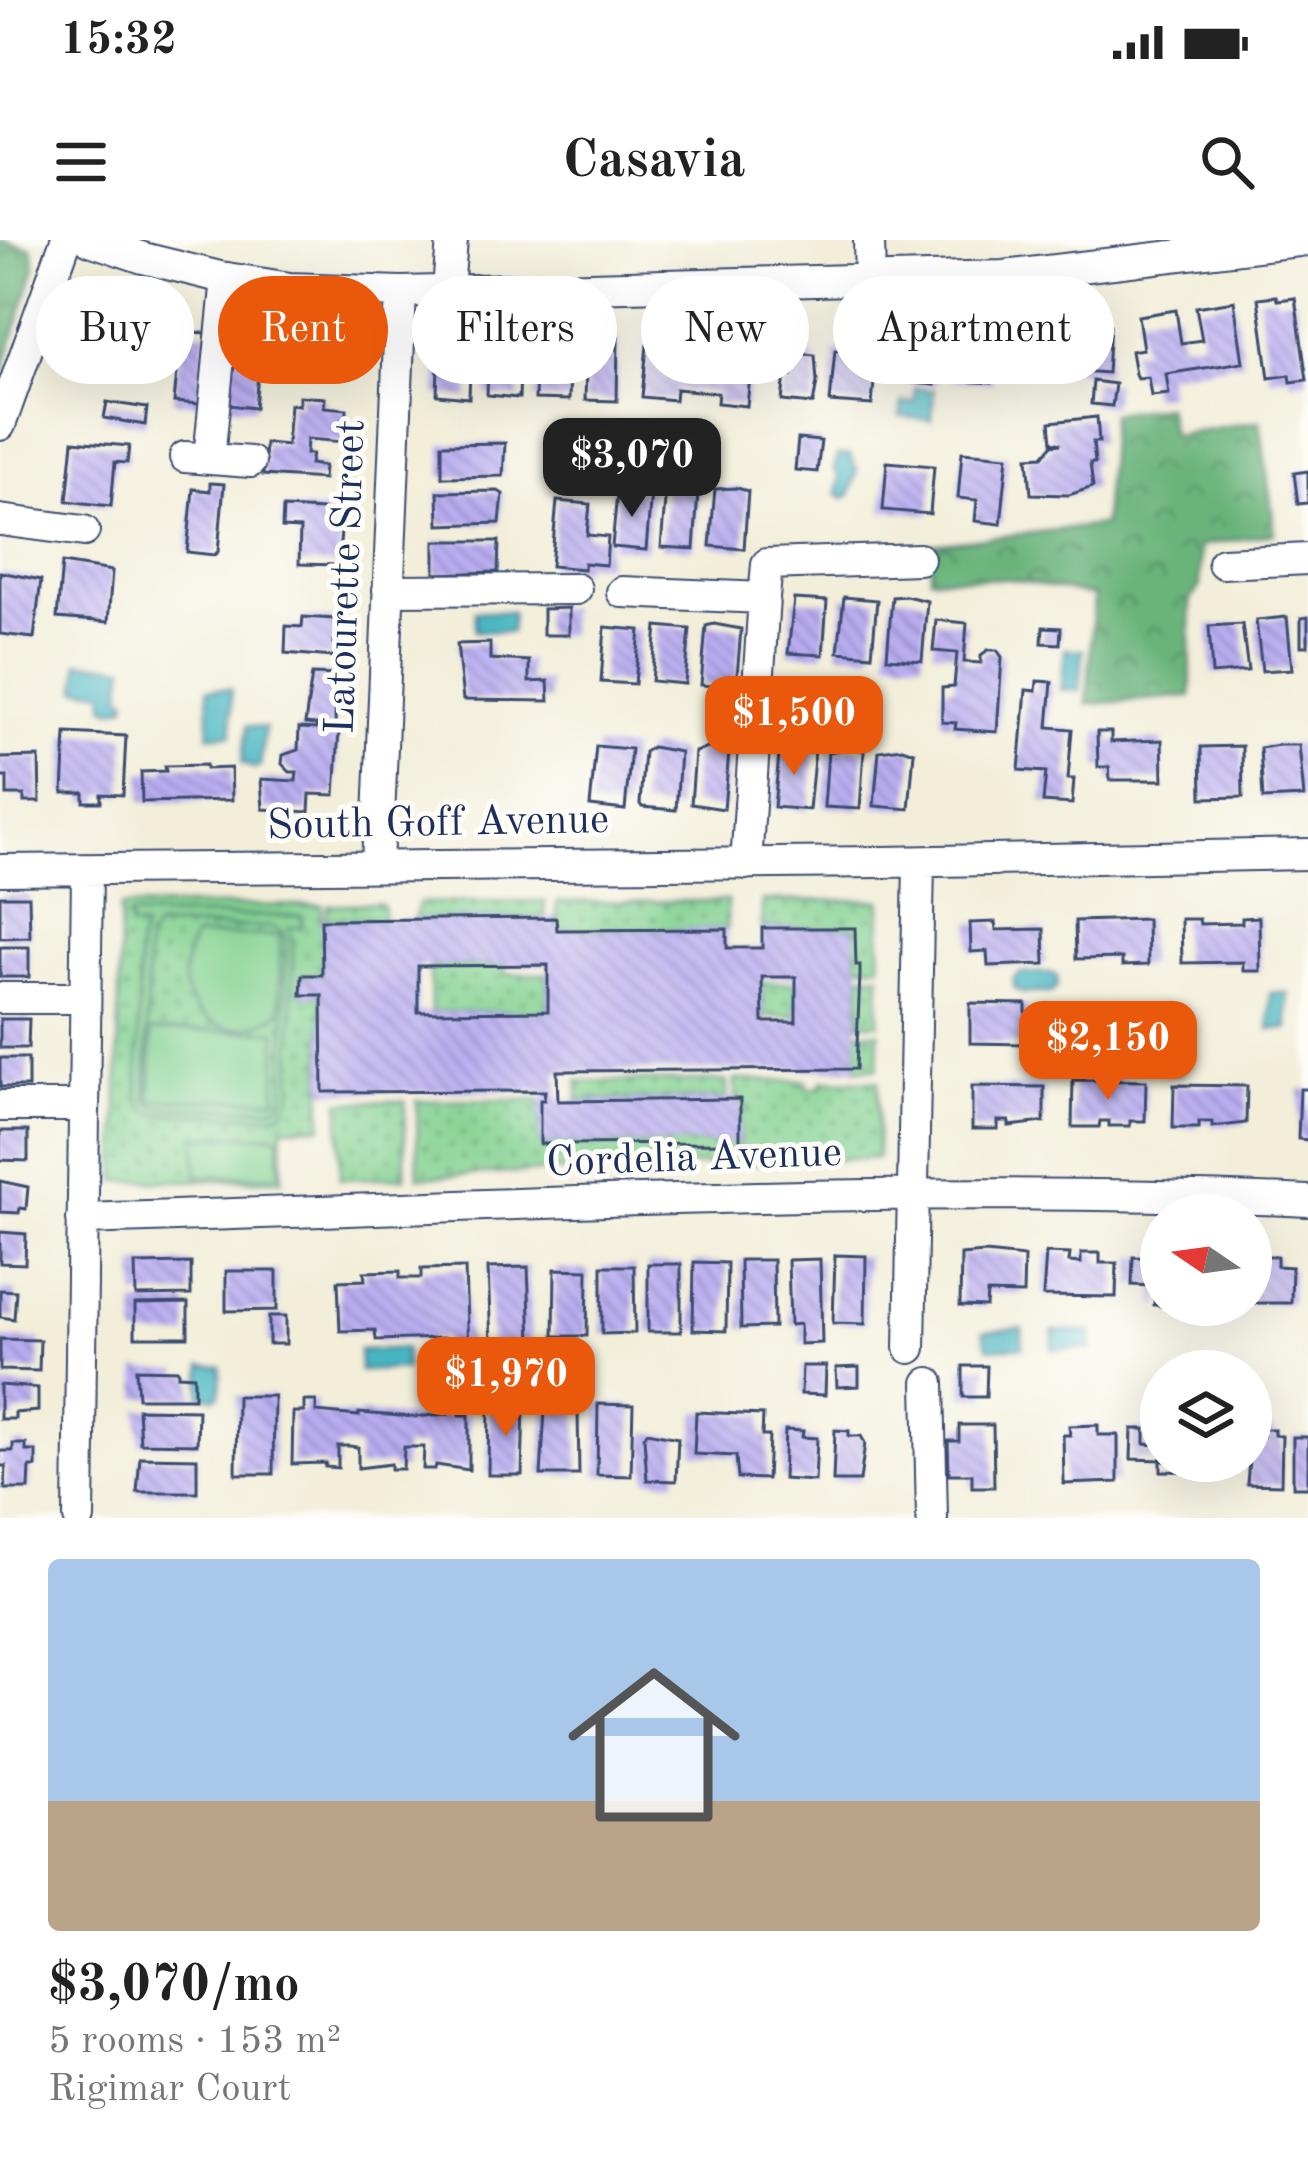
<!DOCTYPE html>
<meta charset="utf-8">
<style>
:root{--surface:#fff;--page:#f2f2f2;--text:#222;--muted:#767676;--accent:#ea580c}
body{margin:0;font-family:"Old Standard TT",serif;background:var(--page);color:var(--text);height:100vh;display:flex;flex-direction:column;font-size:45px;white-space:nowrap}
*{box-sizing:border-box;margin:0}
p{font-size:39px;color:var(--muted)}
.icon{flex:none;width:66px;height:66px;fill:none;stroke:currentColor;stroke-width:2;stroke-linecap:round;stroke-linejoin:round}
.map{position:relative;height:1278px;overflow:hidden}
.sheet{display:flex;flex-direction:column;background:var(--surface);flex:1}
.sheet>*{flex:none}
.hud{position:absolute;left:36px;top:36px;width:1236px;height:108px;display:flex;gap:24px}
.needle{width:78px;rotate:283deg}
.controls{position:absolute;left:1140px;top:954px;display:grid;gap:24px}
.controls a{display:grid;place-items:center;width:132px;height:132px;border-radius:50%;background:var(--surface);box-shadow:0 12px 48px #0002;font-size:60px}
.price{position:absolute;translate:-50% -102px;padding:0 27px;border-radius:24px;background:var(--accent);color:#fff;font-size:39px;line-height:78px;filter:drop-shadow(0 3px 6px #0008)}
.price::after{content:'';position:absolute;left:50%;top:72px;width:36px;height:27px;margin-left:-18px;background:inherit;clip-path:polygon(0 0,100% 0,50% 100%)}
.price.selected{background:#222;color:#fff}
ul{padding:0;list-style:none}
li{display:grid;align-content:center;gap:24px;height:636px;padding:0 48px}
li span{display:grid;place-items:center;height:372px;border-radius:12px;color:#555}
li>.icon{margin-inline-start:auto}
span .icon{width:216px;height:216px;fill:#fffc;stroke-width:1}
li b{font-size:51px}
.tag{padding:0 42px;border-radius:54px;background:var(--surface);box-shadow:0 12px 48px #0002;font-size:42px;line-height:108px}
.tag.selected{background:var(--accent);color:#fff}
.status{display:flex;justify-content:space-between;align-items:center;height:84px;padding:0 60px;background:var(--surface);direction:ltr}
.status svg{height:33px;fill:currentColor}
header{display:flex;justify-content:space-between;align-items:center;height:156px;padding:0 48px;background:var(--surface);font-size:54px;font-weight:800}
.map>svg:first-child{display:block}
.grass{fill:url(#grass-dots);stroke:#508078;stroke-width:3}
.forest{fill:url(#forest-crowns);stroke:#43726d;stroke-width:3}
.garden{fill:#84d292;stroke:#508078;stroke-width:3;fill-rule:evenodd}
.water{fill:#46b5c1;stroke:#307290;stroke-width:3}
.building{fill:url(#building-back-hatch);fill-rule:evenodd}
.lines{fill:none;stroke-linecap:round;stroke-linejoin:round}
.minor-casing{stroke:#3b4c70;stroke-width:34}
.minor{stroke:#fff;stroke-width:30}
.labels{text-anchor:middle;dominant-baseline:central;stroke-width:10;stroke-linejoin:round;paint-order:stroke}
.street-label{font-size:42px;fill:#1b2f5e;stroke:#fdfcf7}
</style>
<div class="status"><b>15:32</b><svg viewBox="0 0 49 12"><path d="M0 12V9h3v3zM5 12V6h3v6zM10 12V3h3v9zM15 12V0h3v12zM26 1h20v11H26zM47 4h2v5h-2z"/></svg></div>
<header><svg class="icon" aria-label="menu" viewBox="0 0 24 24"><path d="M4 6h16M4 12h16M4 18h16"/></svg>Casavia<svg class="icon" aria-label="search" viewBox="0 0 24 24"><circle cx="10" cy="10" r="6"/><path d="M15 15l6 6"/></svg></header>
<div class="map">
<svg width="1308" height="1278" viewBox="0 0 1308 1278">
<defs>
<pattern id="grass-dots" width="8" height="8" patternUnits="userSpaceOnUse" patternTransform="scale(3)"><rect width="8" height="8" fill="#84d292"/><path d="M2 2h.1M6 6h.1" fill="none" stroke="#6bab7a" stroke-width="1.8" stroke-linecap="round"/></pattern>
<pattern id="forest-crowns" width="20" height="18" patternUnits="userSpaceOnUse" patternTransform="scale(3)"><rect width="20" height="18" fill="#6bb47c"/><path d="M2 6a3 3 0 1 1 6 0M12 15a3 3 0 1 1 6 0" fill="none" stroke="#579369"/></pattern>
<pattern id="building-back-hatch" width="6" height="6" patternUnits="userSpaceOnUse" patternTransform="scale(3)"><rect width="6" height="6" fill="#b9adf1"/><path d="M-1 5l2 2M0 0l6 6M5-1l2 2" fill="none" stroke="#968dc6"/></pattern>
</defs>
<rect width="100%" height="100%" fill="#fdfcf7"/>
<filter id="ink" filterUnits="userSpaceOnUse"><feTurbulence type="fractalNoise" baseFrequency=".00833" numOctaves="2"/><feDisplacementMap in="SourceGraphic" scale="24" xChannelSelector="R" yChannelSelector="G"/><feConvolveMatrix kernelMatrix="1 2 1 2 8 2 1 2 1" color-interpolation-filters="sRGB"/></filter>
<filter id="wash" filterUnits="userSpaceOnUse"><feTurbulence type="fractalNoise" baseFrequency=".004" numOctaves="4" result="noise"/><feDisplacementMap in="SourceGraphic" scale="48" xChannelSelector="R" yChannelSelector="G"/><feGaussianBlur stdDeviation="2.7" result="paint"/><feColorMatrix in="noise" values="0 0 0 0 0 0 0 0 0 0 0 0 0 0 0 0 0 1.4 0 .05"/><feComposite in="paint" operator="in"/></filter>
<g filter="url(#wash)">
<rect width="100%" height="100%" fill="#f2eed9"/>
<!-- grass -->
<path class="grass" d="M305,62L369,64L377,69V113C352,127 327,139 299,128C285,108 287,79 305,62Z
M881,660L880,725H856L854,688H762V661Z
M545,661V678L414,679L419,663Z
M727,661V689L557,690V662Z
M378,663L383,666V679H326L328,665Z
M322,665V735H302L301,754L322,755V886L283,887L282,940L117,941L120,667Z
M504,725L505,734H548V771L431,772L430,726Z
M860,735H880L879,783H860Z
M763,743H796V776L763,777Z
M856,792H879L878,828L856,829Z
M735,840L806,841V848H821L822,841H878L877,918L418,937L417,861L540,860L541,904L716,903V909H721L723,903L740,902V871H746V866L735,859Z
M578,841H727V859L578,860Z
M405,861V937L340,939V862Z"/>
<!-- forest -->
<path class="forest" d="M0,0L32,8L35,27L0,141Z
M1166,166L1171,195L1260,181L1275,293L1200,306V346L1190,361L1191,456L1087,464L1094,356L1010,339L930,337L932,304L1103,285L1111,173Z"/>
<!-- garden -->
<path class="garden" d="M130,676H302V687L288,688L293,702L292,853L283,872L273,876L154,874L143,867L138,856L139,704L144,688L130,687ZM157,687H272L282,692L286,701L284,853L280,864L271,868H161L147,861V700Z
M280,695V772C220,816 158,761 195,696Z
M151,791H276V859L151,860Z
M279,895L280,936H197L196,897Z"/>
<!-- water -->
<path class="water" d="M915,148L934,150L932,180L900,177L902,162H914Z
M850,215L857,231L850,255L844,258L837,254L839,237L834,229L838,216Z
M475,371L512,372L511,392L475,391Z
M1065,409L1083,410L1080,451L1061,450Z
M79,422L125,426L122,456L127,457L126,466L113,469L105,465V451L78,449Z
M208,449H231L232,495H209Z
M247,486L265,488L260,526L254,529L242,523Z
M1021,733H1051L1057,736V747L1051,753H1021L1014,747V738Z
M1270,753H1288V789H1270Z
M1098,792L1124,800L1125,812L1121,816L1097,817L1090,801Z
M1165,798L1186,799L1180,833H1164Z
M1022,1088L1023,1107L988,1108L983,1092Z
M1053,1091L1092,1092L1091,1109H1052Z
M405,1108V1129L360,1131L359,1110Z
M202,1126L221,1127L220,1155L215,1158L201,1155Z"/>
<g id="blocks">
<!-- building -->
<path class="building" d="M1276,56L1277,60L1295,58L1307,140L1291,142L1290,135L1269,138L1258,58Z
M1234,61L1243,122L1166,134L1169,154L1151,156L1148,137L1137,138L1135,134L1131,111L1143,109L1138,76L1176,70L1181,103L1202,100L1196,67Z
M114,77L141,84L131,128L104,122Z
M1091,83L1110,85L1107,133L1054,129L1057,92L1090,94Z
M912,90L939,96L935,145L894,141L899,92Z
M968,90L996,95L992,143L951,140L956,91Z
M181,91L206,93L200,164L174,162Z
M235,95L261,97L255,168L229,165Z
M587,96L618,97L617,161L585,160Z
M489,97L521,98L519,158L487,155Z
M537,97L571,98L569,160L535,159Z
M439,98L471,99L469,158L437,155Z
M647,105L752,115L747,166L717,163L718,153L676,149L675,160L642,157Z
M850,108L864,109L863,117L876,118L872,165L830,162L835,110L849,111Z
M796,113L815,115L817,142L813,164L782,161L785,134L792,135Z
M1093,141L1115,144L1112,166L1091,164Z
M299,156L325,158L324,167L347,169L345,202L307,199L306,214H312L310,224L324,226L323,239L263,235L265,203L287,205L290,164L299,165Z
M107,162L147,168L145,185L104,178Z
M1097,177L1099,202H1093L1095,223H1090L1093,247L1069,255L1031,254L1028,217L1043,216L1052,205L1061,204L1052,202L1050,182Z
M798,199L821,201L817,232L795,230Z
M73,201L129,206L127,223L115,222L111,266L67,261Z
M505,203L503,236L442,237V204Z
M962,212L1008,216L1001,284L975,281L977,260L958,258Z
M887,222L934,226L930,274L883,270Z
M1308,231V263L1298,264L1294,233Z
M210,243L224,244L218,312L214,315L187,312L193,249L210,251Z
M737,248L748,251L744,309L710,306L715,249Z
M666,249L698,252L694,309L661,307Z
M621,250L651,252L646,310L612,307L617,253Z
M498,251L503,254L500,283L439,285L438,252Z
M557,261L590,264L587,295L608,297L606,325L584,323V329L551,326Z
M283,268L343,271L338,325L299,324L300,289L282,288Z
M435,301H499L498,332L435,334Z
M62,323L112,331L108,382L57,378Z
M0,332L41,340L34,398L0,394Z
M906,356L927,361L922,421L887,418L892,357Z
M844,357L877,360L872,415L838,412Z
M794,359L827,361L823,415L788,413Z
M569,368V395H543V369Z
M303,377L335,379L339,401H334L333,417L285,413L286,386L302,387Z
M1287,377L1292,429L1262,431L1256,380Z
M1308,377V406H1301V378Z
M936,380L967,383L964,422L981,423V415L988,410H997L1002,417L997,492L955,489L956,483L942,482V448L954,447L957,413L933,411Z
M714,384L741,389L736,448L701,445L706,386Z
M1242,384L1248,431L1212,434L1209,386Z
M657,386L690,389L685,444L652,441Z
M605,387L640,390L635,444L601,442Z
M1043,387L1061,388L1060,404L1042,403Z
M490,403V419L529,421V442L548,441L549,461L463,460L457,404Z
M312,434L336,435L335,486L329,485V489L339,490L335,555L310,554L309,572L263,569L261,539L296,541L297,532H290L282,524L283,515L298,510L299,488L316,489V485L305,484Z
M1037,441L1052,442L1048,487L1072,489L1068,539H1074L1072,564L1043,562L1046,532L1019,530L1026,450L1036,451Z
M1097,492H1111V502L1162,500L1163,540H1110L1109,527H1098Z
M66,493L126,496L123,555L101,554V562H84V553H63Z
M780,505L815,509L809,570L774,567Z
M1279,505H1299L1304,557L1263,559L1260,508Z
M596,506L631,509L625,570L590,566Z
M1242,506L1243,557L1202,558L1201,507Z
M652,507L680,512L676,570L642,567L640,564L644,512Z
M708,508L729,512L724,569L691,564L695,512Z
M852,508L864,511L860,569L824,567L828,512Z
M902,508L914,512L909,569L874,566L879,511Z
M39,517L40,562H24V555H7V537H0V518Z
M206,525V529L231,528L232,560L142,562L141,532L166,531L165,526Z
M0,656H29L30,697L0,698Z
M1259,677L1260,731H1243V722L1182,723L1181,679H1199L1200,684L1242,683V678Z
M556,678L557,690L727,689V708H762V688H855L856,725H860V735L856,829L557,831L558,861L740,859V903L540,904V860H544L545,851L323,852L322,755H301L302,735H322L321,680ZM548,725V771L418,772V726ZM762,737H796V782H763Z
M1147,679L1148,725L1122,726V718L1076,719L1075,681Z
M995,682L996,690L1044,689L1045,724L988,726L987,711L971,712L970,683Z
M0,707H29V737H0Z
M970,763L1026,764V804L970,803Z
M0,779H29L28,808H0Z
M0,818H28V847H0Z
M1073,840L1146,841L1145,881H1130V886H1109V881H1100L1099,887H1072Z
M1174,845L1247,846L1246,883L1212,887V882H1199V888H1173Z
M972,846L1044,847V882L1009,886V881H998V889H972Z
M1300,849H1308V900L1298,899Z
M0,891H28V921L0,920Z
M0,941L28,947L26,969L20,968L19,973L0,972Z
M0,992L26,994L25,1024L0,1023Z
M985,1013L1024,1017L1023,1054L987,1053L986,1067L960,1066L961,1015Z
M1046,1013L1070,1014L1069,1022L1081,1023V1013H1100V1023H1117L1116,1057L1043,1056Z
M835,1015L866,1016L865,1084L833,1083Z
M1257,1016H1277V1026L1292,1027L1291,1063H1251V1026H1257Z
M1133,1017L1161,1018V1066L1154,1065L1155,1046L1132,1045Z
M820,1019L822,1103L800,1104V1084L790,1085L788,1020Z
M740,1020H773L774,1087L741,1088Z
M694,1022L727,1023L726,1091L693,1090Z
M191,1023V1055L136,1056L135,1024Z
M648,1024H681V1092H648Z
M602,1026H634L635,1093L602,1094Z
M528,1027L531,1102L491,1104L488,1028Z
M465,1028L468,1113L445,1114V1098L376,1100L375,1090L340,1091L338,1041L365,1040L364,1032L400,1031V1038H421V1029Z
M555,1029L588,1030L587,1096H554Z
M226,1031H277V1070L226,1071Z
M0,1050L16,1051L14,1079L0,1077Z
M188,1063V1097H135V1064Z
M269,1076H286V1104H269Z
M0,1099L40,1100L39,1131L0,1130Z
M802,1126H826L825,1155L801,1154Z
M963,1126H987L986,1157H963Z
M859,1127V1146L837,1147L836,1128Z
M136,1129L178,1130V1135L194,1136V1158H138Z
M0,1145L38,1148V1171L15,1173V1179H0Z
M237,1156H274L273,1234H236Z
M304,1161H316V1172L359,1176V1173L414,1177L448,1174V1163H460V1175H469V1230L436,1225L435,1229H423L424,1207H404L403,1229H391V1224L358,1228V1207L349,1206H338V1228L325,1227L326,1223L292,1224L293,1172H304Z
M489,1164H524L522,1235H488Z
M598,1164L633,1165L631,1236L597,1235Z
M138,1169L198,1170L197,1204L140,1203Z
M545,1171H578L579,1235H541Z
M696,1172L763,1175L762,1196H769L767,1239L738,1238L736,1216L694,1214Z
M959,1185H993L994,1247H972V1234H949L948,1201H959Z
M1098,1185V1195H1118V1242L1064,1244L1063,1195H1070L1069,1186Z
M1132,1189H1145V1204L1161,1205V1220L1131,1219Z
M1262,1189H1274V1195L1282,1196L1281,1245L1247,1244L1251,1195L1263,1196Z
M785,1190L803,1191L802,1197L817,1198L815,1241L783,1239Z
M835,1190L849,1191V1196H861L865,1203L860,1241H833Z
M647,1192L678,1198L676,1241L647,1240L644,1197Z
M1293,1197H1308V1247H1293Z
M13,1204H26V1211H36V1227H30L29,1249H5L6,1226H0V1211H13Z
M140,1217L197,1218V1252H137Z
M1161,1221H1209V1232L1161,1231Z"/>
</g>
</g>
<g filter="url(#ink)">
<use href="#blocks" fill-opacity="0" stroke="#3b4c70" stroke-width="3"/>
<g class="lines">
<!-- minor casing -->
<g class="minor-casing">
<path id="minor" d="M90,0L143,18L220,37L290,48L401,52L1004,36L1307,0
M869,0L870,43
M448,50L452,0
M0,185L66,0
M185,217L250,222
M209,218L227,38
M0,280L84,291
M1223,323L1308,319
M388,350L576,349
M622,352L764,358L767,324L919,319
M746,624L764,358
M377,626L401,52
M0,630L883,622L1308,614
M0,758H85
M0,866H84
M82,979C490,967 900,942 1308,961
M910,1108L919,622
M929,1143L932,1278
M79,1278L87,632"/>
</g>
<!-- minor -->
<use href="#minor" class="minor"/>
</g>
</g>
<g class="labels">
<!-- street labels -->
<g class="street-label">
<text transform="translate(347 337) rotate(-88)">Latourette Street</text>
<text transform="translate(438 584) rotate(-1)">South Goff Avenue</text>
<text transform="translate(694 919) rotate(-2)">Cordelia Avenue</text>
</g>
</g>
</svg>
<div class="controls">
<a><svg class="needle" viewBox="-14 -14 28 28"><path d="M0-13l5 13h-10z" fill="#e53935"/><path d="M0 13l5-13h-10z" fill="#767676"/></svg></a>
<a><svg class="icon" aria-label="layers" viewBox="0 0 24 24"><path d="M12 4l9 5-9 5-9-5zM3 14l9 5 9-5"/></svg></a>
</div>
<b class="price selected" style="left:632px;top:280px">$3,070</b>
<b class="price" style="left:794px;top:538px">$1,500</b>
<b class="price" style="left:1108px;top:863px">$2,150</b>
<b class="price" style="left:506px;top:1199px">$1,970</b>
<div class="hud">
<a class="tag">Buy</a>
<a class="tag selected">Rent</a>
<a class="tag">Filters</a>
<a class="tag">New</a>
<a class="tag">Apartment</a>
</div>
</div>
<section class="sheet">
<ul>
<li><span style="background:linear-gradient(#a9c7e8 65%,#b9a48a 0)"><svg class="icon" aria-label="home" viewBox="0 0 24 24"><path d="M3 11l9-7 9 7M6 9v11h12V9"/></svg></span><div><b>$3,070/mo</b><p>5 rooms · 153 m²</p><p>Rigimar Court</p></div></li>
</ul>
</section>
